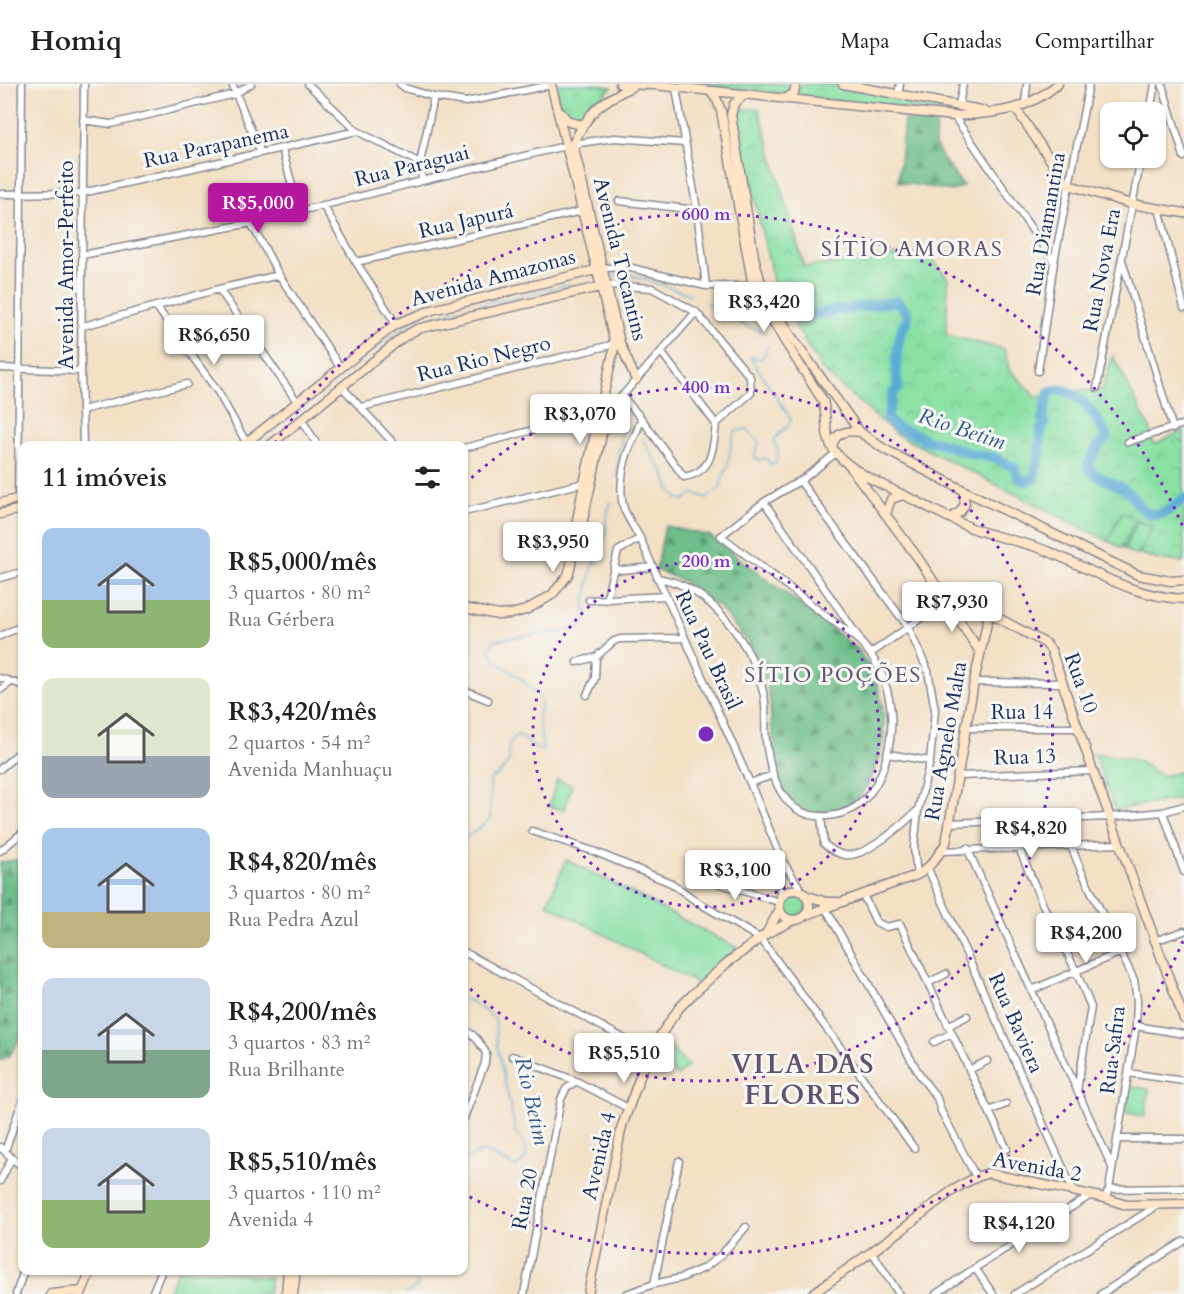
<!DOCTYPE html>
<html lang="pt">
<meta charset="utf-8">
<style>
:root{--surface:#fff;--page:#f2f2f2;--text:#202124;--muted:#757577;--line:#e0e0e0;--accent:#b5179e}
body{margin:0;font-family:Cardo,serif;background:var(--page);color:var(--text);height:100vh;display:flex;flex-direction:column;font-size:22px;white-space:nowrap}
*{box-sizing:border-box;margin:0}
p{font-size:20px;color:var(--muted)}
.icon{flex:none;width:33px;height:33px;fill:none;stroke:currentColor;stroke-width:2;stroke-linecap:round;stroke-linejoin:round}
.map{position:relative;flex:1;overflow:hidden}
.side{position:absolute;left:18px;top:357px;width:450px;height:834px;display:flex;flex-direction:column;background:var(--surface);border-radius:12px;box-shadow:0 2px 4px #0004}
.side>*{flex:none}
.tools{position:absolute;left:1100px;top:18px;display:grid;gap:12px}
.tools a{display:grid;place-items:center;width:66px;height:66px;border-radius:12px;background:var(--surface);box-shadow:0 2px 4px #0004;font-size:30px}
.price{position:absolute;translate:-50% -51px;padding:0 14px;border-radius:6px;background:#fff;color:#222;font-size:20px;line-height:39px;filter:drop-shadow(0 2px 3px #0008)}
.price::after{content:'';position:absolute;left:50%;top:36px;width:18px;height:14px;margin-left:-9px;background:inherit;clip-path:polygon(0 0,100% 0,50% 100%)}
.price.selected{background:var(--accent);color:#fff}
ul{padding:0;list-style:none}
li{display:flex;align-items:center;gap:18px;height:150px;padding:0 24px}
li span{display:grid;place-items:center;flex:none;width:168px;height:120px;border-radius:12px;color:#555}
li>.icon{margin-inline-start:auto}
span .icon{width:72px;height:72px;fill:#fffc;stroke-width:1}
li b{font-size:26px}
h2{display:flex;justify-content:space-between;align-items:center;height:72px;padding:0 24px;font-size:26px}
header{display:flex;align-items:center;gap:36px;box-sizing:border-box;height:84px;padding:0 30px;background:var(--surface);border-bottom:2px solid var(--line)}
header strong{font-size:28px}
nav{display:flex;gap:33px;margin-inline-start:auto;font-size:21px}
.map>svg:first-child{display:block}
.forest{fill:url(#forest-firs);stroke:#457774;stroke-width:1.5}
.park{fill:url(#park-crowns);stroke:#528881;stroke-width:1.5}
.pitch{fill:#8ae1a4;stroke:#528881;stroke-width:1.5}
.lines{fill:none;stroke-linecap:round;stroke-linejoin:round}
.stream{stroke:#5babd6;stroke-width:1.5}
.river{stroke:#5babd6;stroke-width:10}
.street-casing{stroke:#878892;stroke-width:9}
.secondary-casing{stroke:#878892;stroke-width:11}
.street{stroke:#fff;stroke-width:6}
.secondary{stroke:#ffe4c6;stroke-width:8}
.ring{fill:none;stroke:#7b2cbf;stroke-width:3;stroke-dasharray:3 6}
.labels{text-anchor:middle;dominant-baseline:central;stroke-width:6;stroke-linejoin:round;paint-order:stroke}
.street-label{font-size:21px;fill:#1b2f5e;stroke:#f6f6f2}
.neighbourhood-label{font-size:22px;letter-spacing:1.5px;fill:#63526d;stroke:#f6f6f2}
.water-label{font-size:22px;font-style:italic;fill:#315a88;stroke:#f6f6f2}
.district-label{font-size:27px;font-weight:bold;letter-spacing:1.5px;fill:#63526d;stroke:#f6f6f2}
.centre{fill:#7b2cbf;stroke:#f6f6f2;stroke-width:3}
.ring-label{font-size:18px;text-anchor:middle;font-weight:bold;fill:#7b2cbf;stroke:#f6f6f2;stroke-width:6;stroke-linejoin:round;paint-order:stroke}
</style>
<header>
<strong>Homiq</strong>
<nav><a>Mapa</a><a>Camadas</a><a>Compartilhar</a></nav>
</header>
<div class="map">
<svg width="1184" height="1210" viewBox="0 0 1184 1210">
<defs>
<pattern id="forest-firs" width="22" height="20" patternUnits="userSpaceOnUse" patternTransform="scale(1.5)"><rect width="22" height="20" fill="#6fbf8a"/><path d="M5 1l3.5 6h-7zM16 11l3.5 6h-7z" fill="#5a9c74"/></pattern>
<pattern id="park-crowns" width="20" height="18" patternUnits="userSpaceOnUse" patternTransform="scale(1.5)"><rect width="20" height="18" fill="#8ae1a4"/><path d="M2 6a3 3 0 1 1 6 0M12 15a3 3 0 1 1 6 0" fill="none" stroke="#76c190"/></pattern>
</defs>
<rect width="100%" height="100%" fill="#f6f6f2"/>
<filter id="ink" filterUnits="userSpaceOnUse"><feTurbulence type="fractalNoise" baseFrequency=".0167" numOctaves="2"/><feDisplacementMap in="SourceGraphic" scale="12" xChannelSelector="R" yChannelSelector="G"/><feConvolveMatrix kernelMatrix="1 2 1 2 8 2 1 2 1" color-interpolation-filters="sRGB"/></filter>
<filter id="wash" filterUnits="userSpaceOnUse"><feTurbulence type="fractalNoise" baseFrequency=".008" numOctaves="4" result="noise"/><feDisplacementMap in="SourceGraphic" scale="24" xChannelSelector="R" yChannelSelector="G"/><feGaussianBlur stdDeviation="1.35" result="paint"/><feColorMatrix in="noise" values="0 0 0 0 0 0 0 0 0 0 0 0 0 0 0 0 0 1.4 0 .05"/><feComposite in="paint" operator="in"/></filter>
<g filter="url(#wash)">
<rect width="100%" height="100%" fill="#f3e0c5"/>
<!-- forest -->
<path class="forest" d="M904,36L936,39L935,60L943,75L963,102L952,107L898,98Z
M665,442L710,452L858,565L876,595L882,617L884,638L883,659L879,673L869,699L858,715L839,726L814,730L809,729L790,717L782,705L775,688L769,610L760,580L748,558L720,524L681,496L656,486Z
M17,776L22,777V951L10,971L0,977V778Z"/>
<!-- park -->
<path class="park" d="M556,0H592L612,3L579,37L570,35L561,24Z
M685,0H792L793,2L788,10Z
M800,0H827L954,23L952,30L798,12Z
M738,25H759L804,183L916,169L934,177L948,195L946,251L1004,265L1009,285L1036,313L1070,307L1102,306L1113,272L1150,345L1154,361L1184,346V478L1156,475L1116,461L896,350L822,286L776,209L744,69Z
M1094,669C1105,672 1130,673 1137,677C1159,687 1155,698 1184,686V714L1115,726Z
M782 821a12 12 0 1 1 24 0a12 12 0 1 1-24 0Z
M178,1186L219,1187L271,1194L268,1210H167Z"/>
<!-- pitch -->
<path class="pitch" d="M1122,428L1136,435L1121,464L1108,457Z
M1138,437L1152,443L1137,472L1124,465Z
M557,696L572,701L564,726L549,722Z
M566,776L653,819V820L737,864L698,900L547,820Z
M667,961L688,982L677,992L657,972Z
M1130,1002L1149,1005L1145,1032L1126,1029Z"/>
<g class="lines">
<!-- stream -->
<path class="stream" d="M614,192L625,189L692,211
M706,219L746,242L764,248
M348,286L365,271L407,241L469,223L569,201
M291,333L338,294
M643,356L656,378L664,387L668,403L678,415L684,416L694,409L706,414L720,404C721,396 726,389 728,380C731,368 729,358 736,347L747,345L759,358L754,373L759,376L766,374L771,381L776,379L778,368L774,356L790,339L791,335L752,276L751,273L762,275L768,262
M251,362L288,335
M617,393L618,369L623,346L631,345
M464,755L490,736V697L491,694L499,690L509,678C508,667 507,657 518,651C528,655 532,667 543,666L538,632L541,621L540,613L519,593L497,578L489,565L494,556L570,546L582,541L587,534L585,520L590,491L606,451V434L611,418
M464,915L472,918L495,934L497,961L516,1049C525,1057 527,1063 526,1075L516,1083L486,1068H480L464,1076
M406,1210L418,1202L412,1190L414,1186"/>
<!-- river -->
<path class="river" d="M797,233L897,217L908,230L907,240L904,239C896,257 895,285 898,304L893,309L887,335L898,344L922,353L923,356L938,358L971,370L996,374L1015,384L1018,393L1025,398L1034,394L1039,375L1041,345L1045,340L1042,336L1049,308C1073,296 1099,335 1107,354C1098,360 1091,373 1088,383C1098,396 1111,397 1124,405C1133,411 1137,421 1143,426C1159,438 1172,424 1184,415"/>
</g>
</g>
<g filter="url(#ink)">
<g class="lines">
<!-- street casing -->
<g class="street-casing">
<path id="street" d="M232,0L260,67
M308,0L357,47L420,79
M400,0L405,4L434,13L466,18L551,1
M1162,0L1184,73
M676,4L697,126L706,202
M898,10L900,0
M1025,20L1027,0
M959,21L963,0
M1150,28L1155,0
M954,32L1054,178
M83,36L111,40L235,10L251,0
M282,65L299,126
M422,96L420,79L434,13
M0,110L82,109L357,47
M619,117L697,126
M323,121L356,178L396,240
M1159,124L1184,224
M251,139L279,191L340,283
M82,171L251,139L573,60L614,54L685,59
M1122,176L1173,345
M356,178L582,127
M604,184L627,183L706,202H753
M608,201L652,204L696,228L750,293L751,309L716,340C713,365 713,388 684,393L641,334L622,312
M219,205L298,319
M156,222L218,308L246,358
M83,242L219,205L279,191
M661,268L716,340
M0,284L81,287
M1038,287L1054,178L1089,0
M342,303L396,362
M1097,304L1141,74
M362,323L615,260
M82,326L187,300
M641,334C639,344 636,350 631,360C623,378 618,406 624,425C628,435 635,445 640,454L750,699L782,776L803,809
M302,336L318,362
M1128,358L1184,340
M83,362L81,287L84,0
M464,364L607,327L622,312L696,228
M800,397L908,543L928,587L935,626L930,677L918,726L914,764L917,791
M18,415L22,0
M764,418L860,555
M464,428L584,399
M614,481L617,485L622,486L652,483
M0,494L22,488
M657,494C712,502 753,561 764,612C767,626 764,642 766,657C769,681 777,715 800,727C819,737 848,732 863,717C880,700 886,680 890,656C895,624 886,588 865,563C854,550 836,540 822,529C789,503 755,478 721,452L764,418L803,395L836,369
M589,516L665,512
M606,516L618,467L640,454
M0,552L22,542
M870,570L947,516
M577,578L596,573
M0,594L22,601
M974,598L1062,599
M0,606L11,598
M464,606L488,616
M587,611L595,594L596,573L614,557L620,555L684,554
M967,644H1078
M888,670L930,677
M0,685L22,666
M958,692L1093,687
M750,699L773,691
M1163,728L1184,788
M821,732L824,760C830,765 837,770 845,771C866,774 903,740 917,727
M950,739L1110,733L1163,728L1184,722
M532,747L593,767L671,799L699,819L761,855L914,1064
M1071,762L1080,784L1134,896L1137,916L1136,942L1109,1105L1105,1114
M967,764L1112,1083
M1019,764L1043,821L1076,887L1091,923L1077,1007
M0,767L22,749
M941,767L1120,760
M928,785L1074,1108
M698,793L779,818
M863,811L876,838L886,843L900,840L1007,1065
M780,815L782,777
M826,825L921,993L937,1014L941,1027L976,1093
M1154,857L1184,847
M464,868L649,968
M928,899L946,890
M1032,906L1121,868
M948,942L967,932
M1136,942L1184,950
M464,947C475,949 480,960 486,969L485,979L464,1034
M934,958L952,949
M512,972L576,997L628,1024
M969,986L987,977
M1128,989L1184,997
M989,1027L1006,1020
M1117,1055H1184
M0,1063L22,1083
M5,1067L22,1018
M0,1097L12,1074
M1109,1105L1184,1104
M872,1168L899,1210
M975,1184L993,1210
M654,1200L679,1077
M16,1210L24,1186
M152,1210L162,1186
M524,1210L561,1015L566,1005L576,997
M626,1210L654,1200L681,1194L704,1184L721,1171L746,1143
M936,1210L975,1184L1091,1111
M1015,1210L1157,1122
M1101,1210L1184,1157"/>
</g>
<!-- secondary casing -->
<g class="secondary-casing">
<path id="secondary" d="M620,0L654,1L954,32C995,29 1025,28 1058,0
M843,0L986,27
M635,1C601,18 590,25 573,60L620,259L636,296
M710,7L717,16L721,27L753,202L784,256L823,317C828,335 823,354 836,369C854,390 894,406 918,418C936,427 954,437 972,444C996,454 1023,457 1047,467C1096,487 1129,512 1184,515
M745,10L734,20L731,31L754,173L761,199L789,249L860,348L884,365L963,406L1138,491L1171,497L1184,496
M786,15L794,9L796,0
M1016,25L1057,86L1069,101L1131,120L1184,129
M560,28L569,38L583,41
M242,362L396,240L432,226L604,184
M269,362L402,254L417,245L608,201
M832,363C835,348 846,346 860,348
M851,384L918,474L980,568
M0,419L22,414
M0,430L22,425
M886,430L891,415L903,411
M950,434L960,428L965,420L963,406
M581,445L606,332
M938,502L1045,559L1051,566L1093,687L1184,935
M464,524L498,531L511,530L526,526L552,511L568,491L571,481L574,452L584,399L615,260L551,0
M779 821a15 15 0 1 1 30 0a15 15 0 1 1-30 0Z
M805,811L826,818H838
M806,831L917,791C930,784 938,772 946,759L974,598L989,530
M766,850L780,825
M51,1210L82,1207
M81,1210L91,1186
M286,1210L288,1186
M293,1210L296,1186
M588,1210L622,1042L649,968L679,924L694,909L727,879L766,850L794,836
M812,1210C842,1189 873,1167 903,1145C929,1125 956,1099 988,1089L1105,1114L1126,1121L1184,1120"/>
</g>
<!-- street -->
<use href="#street" class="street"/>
<!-- secondary -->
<use href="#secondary" class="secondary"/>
</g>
</g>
<!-- distance rings -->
<g class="ring">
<circle cx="706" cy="650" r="173"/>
<path d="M465 400A347 347 0 1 1 465 900"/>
<path d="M1183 857A520 520 0 0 1 466 1111M275 359A520 520 0 0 1 1183 443"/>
</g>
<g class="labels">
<!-- street labels -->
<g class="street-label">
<text transform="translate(216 62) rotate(-12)">Rua Parapanema</text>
<text transform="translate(412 82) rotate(-14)">Rua Paraguai</text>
<text transform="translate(466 137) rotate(-13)">Rua Japurá</text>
<text transform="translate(1046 140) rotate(-80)">Rua Diamantina</text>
<text transform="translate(620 175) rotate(76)">Avenida Tocantins</text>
<text transform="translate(66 181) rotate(-90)">Avenida Amor-Perfeito</text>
<text transform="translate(1102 186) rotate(-79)">Rua Nova Era</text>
<text transform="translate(493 194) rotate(-15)">Avenida Amazonas</text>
<text transform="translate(484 275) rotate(-14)">Rua Rio Negro</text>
<text transform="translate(708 566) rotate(65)">Rua Pau Brasil</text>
<text transform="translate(1081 599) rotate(70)">Rua 10</text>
<text x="1022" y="628">Rua 14</text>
<text transform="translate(946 657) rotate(-80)">Rua Agnelo Malta</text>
<text transform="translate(1025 673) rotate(-2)">Rua 13</text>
<text transform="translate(1016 939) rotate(66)">Rua Baviera</text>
<text transform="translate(1113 966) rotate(-83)">Rua Safira</text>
<text transform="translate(599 1072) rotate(-77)">Avenida 4</text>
<text transform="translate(1037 1083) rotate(10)">Avenida 2</text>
<text transform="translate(525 1115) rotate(-79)">Rua 20</text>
</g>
<!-- neighbourhood labels -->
<g class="neighbourhood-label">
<text x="912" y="165">SÍTIO AMORAS</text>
<text x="833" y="591">SÍTIO POÇÕES</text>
</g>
<!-- water labels -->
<g class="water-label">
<text transform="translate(962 345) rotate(18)">Rio Betim</text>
<text transform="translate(532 1017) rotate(77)">Rio Betim</text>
</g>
<!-- district labels -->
<g class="district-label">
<text x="803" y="980">VILA DAS<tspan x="803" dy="31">FLORES</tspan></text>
</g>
</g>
<circle cx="706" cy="650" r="9" class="centre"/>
<g class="ring-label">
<text x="706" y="136">600 m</text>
<text x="706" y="309">400 m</text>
<text x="706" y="483">200 m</text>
</g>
</svg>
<div class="tools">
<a><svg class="icon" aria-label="locate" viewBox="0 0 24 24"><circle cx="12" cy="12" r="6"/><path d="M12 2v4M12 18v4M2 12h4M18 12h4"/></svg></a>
</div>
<b class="price selected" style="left:258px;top:150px">R$5,000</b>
<b class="price" style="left:764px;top:249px">R$3,420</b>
<b class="price" style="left:214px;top:282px">R$6,650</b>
<b class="price" style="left:580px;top:361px">R$3,070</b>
<b class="price" style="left:553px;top:489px">R$3,950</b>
<b class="price" style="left:952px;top:549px">R$7,930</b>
<b class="price" style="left:1031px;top:775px">R$4,820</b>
<b class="price" style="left:735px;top:817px">R$3,100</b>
<b class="price" style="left:1086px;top:880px">R$4,200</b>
<b class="price" style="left:624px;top:1000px">R$5,510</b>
<b class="price" style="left:1019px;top:1170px">R$4,120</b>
<section class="side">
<h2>11 imóveis<svg class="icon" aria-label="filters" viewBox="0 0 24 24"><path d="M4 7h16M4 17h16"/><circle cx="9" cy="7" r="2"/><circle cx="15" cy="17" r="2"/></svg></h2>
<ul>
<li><span style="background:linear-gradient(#a9c7e8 60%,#8fb573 0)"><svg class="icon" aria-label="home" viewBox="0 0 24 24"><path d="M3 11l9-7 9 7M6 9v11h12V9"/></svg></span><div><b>R$5,000/mês</b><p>3 quartos · 80 m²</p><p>Rua Gérbera</p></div></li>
<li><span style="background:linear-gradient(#dfe7d0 65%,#9aa5b1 0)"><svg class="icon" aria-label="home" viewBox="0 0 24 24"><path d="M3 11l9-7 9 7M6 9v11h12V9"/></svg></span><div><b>R$3,420/mês</b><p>2 quartos · 54 m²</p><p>Avenida Manhuaçu</p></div></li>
<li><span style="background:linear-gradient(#a9c7e8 70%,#c2b280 0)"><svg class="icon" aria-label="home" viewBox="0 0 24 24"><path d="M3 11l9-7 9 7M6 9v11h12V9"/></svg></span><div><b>R$4,820/mês</b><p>3 quartos · 80 m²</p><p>Rua Pedra Azul</p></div></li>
<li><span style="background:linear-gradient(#c9d6e8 60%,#7fa58c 0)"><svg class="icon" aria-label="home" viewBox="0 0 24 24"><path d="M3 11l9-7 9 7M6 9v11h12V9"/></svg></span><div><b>R$4,200/mês</b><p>3 quartos · 83 m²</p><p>Rua Brilhante</p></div></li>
<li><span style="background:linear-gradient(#c9d6e8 60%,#8fb573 0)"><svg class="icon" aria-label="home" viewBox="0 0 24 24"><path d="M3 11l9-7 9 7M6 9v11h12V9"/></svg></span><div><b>R$5,510/mês</b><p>3 quartos · 110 m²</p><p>Avenida 4</p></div></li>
</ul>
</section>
</div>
